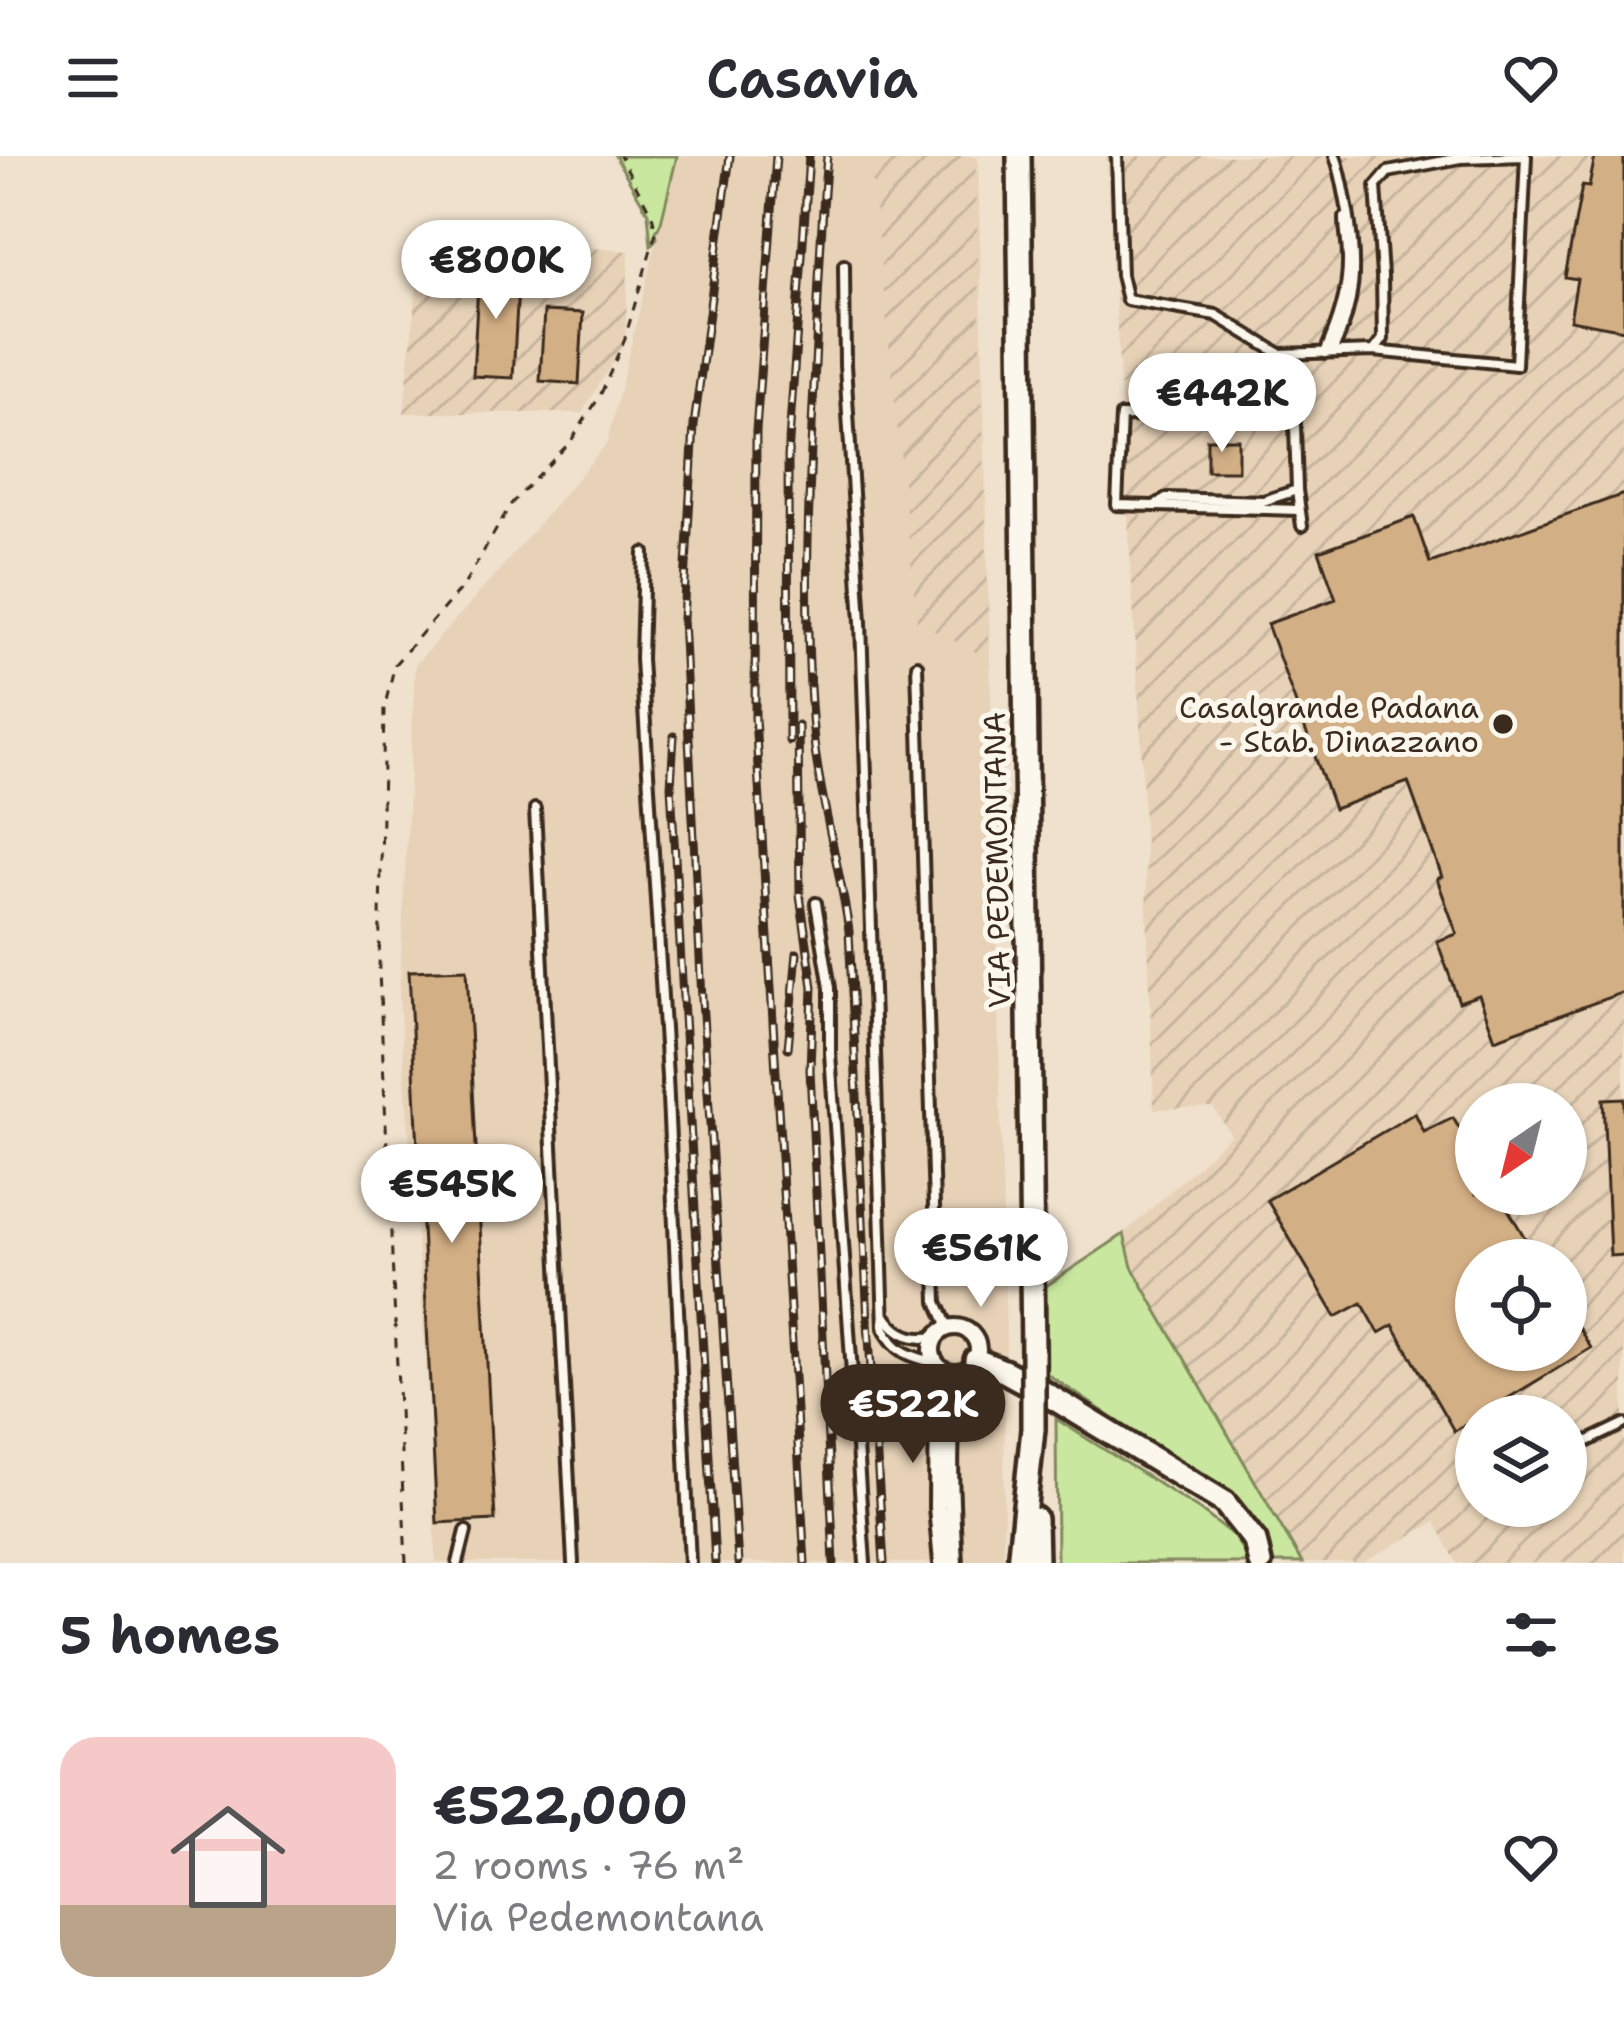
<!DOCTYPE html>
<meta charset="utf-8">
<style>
:root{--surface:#fff;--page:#f2f2f3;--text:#2b2b33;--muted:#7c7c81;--line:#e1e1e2;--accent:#3b2a1e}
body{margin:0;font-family:"Shantell Sans",sans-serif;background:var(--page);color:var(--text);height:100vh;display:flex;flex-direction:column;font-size:45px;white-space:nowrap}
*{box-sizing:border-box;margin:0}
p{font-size:39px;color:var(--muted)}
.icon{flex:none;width:66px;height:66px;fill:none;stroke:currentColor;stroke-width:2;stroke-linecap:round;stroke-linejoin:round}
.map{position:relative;height:1407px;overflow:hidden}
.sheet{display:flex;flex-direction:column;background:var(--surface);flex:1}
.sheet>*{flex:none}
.needle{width:78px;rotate:215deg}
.controls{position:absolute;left:1455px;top:927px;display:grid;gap:24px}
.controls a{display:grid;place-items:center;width:132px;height:132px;border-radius:50%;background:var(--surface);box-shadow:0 3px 9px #0004;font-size:60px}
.price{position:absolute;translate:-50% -102px;padding:0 27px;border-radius:42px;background:#fff;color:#222;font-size:39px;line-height:78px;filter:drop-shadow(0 3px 6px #0008)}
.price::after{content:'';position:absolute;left:50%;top:72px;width:36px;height:27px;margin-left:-18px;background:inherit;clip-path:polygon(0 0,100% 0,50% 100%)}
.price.active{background:var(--accent);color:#fff}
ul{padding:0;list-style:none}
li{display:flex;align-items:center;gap:36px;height:300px;padding:0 60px}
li+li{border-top:3px solid var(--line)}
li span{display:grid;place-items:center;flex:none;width:336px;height:240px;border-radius:36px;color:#555}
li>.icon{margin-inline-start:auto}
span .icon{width:144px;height:144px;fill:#fffc;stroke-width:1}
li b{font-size:51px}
h2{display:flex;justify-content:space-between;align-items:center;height:144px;padding:0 60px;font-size:51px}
header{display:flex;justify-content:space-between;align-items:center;height:156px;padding:0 60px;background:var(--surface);font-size:54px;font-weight:600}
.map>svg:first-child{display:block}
.built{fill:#e7d2b7}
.industrial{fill:url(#industrial-furrows);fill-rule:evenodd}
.green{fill:#c9e79e;stroke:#82885e;stroke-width:3}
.building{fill:#d3af85;stroke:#3b2a1e;stroke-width:3}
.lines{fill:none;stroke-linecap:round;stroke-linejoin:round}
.service-casing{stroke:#3b2a1e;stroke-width:16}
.minor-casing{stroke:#3b2a1e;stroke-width:22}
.primary-casing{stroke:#3b2a1e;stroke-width:30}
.path{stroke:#3b2a1e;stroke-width:3;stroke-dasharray:9 9;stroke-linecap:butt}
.service{stroke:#fbf7ec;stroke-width:8}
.minor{stroke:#fbf7ec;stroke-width:14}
.primary{stroke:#fbf7ec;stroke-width:21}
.rail-casing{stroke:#3b2a1e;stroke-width:9}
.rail{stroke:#fbf7ec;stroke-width:4.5;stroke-dasharray:14;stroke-linecap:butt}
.primary-bridge-casing{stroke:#3b2a1e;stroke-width:30;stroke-linecap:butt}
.primary-bridge{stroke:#fbf7ec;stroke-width:21}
.poi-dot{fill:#3b2a1e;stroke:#fbf7ec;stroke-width:4.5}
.labels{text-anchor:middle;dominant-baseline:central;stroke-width:10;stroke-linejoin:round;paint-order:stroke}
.poi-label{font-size:30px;fill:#3b2a1e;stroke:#fbf7ec;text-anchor:end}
.street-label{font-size:30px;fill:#3b2a1e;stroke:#fbf7ec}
</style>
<header><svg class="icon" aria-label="menu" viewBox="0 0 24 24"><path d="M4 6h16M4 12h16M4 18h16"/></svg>Casavia<svg class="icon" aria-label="heart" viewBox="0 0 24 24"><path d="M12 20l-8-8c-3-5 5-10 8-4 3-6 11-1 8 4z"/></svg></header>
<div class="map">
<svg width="1624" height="1407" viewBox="0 0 1624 1407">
<defs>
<pattern id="industrial-furrows" width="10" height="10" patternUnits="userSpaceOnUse" patternTransform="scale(3)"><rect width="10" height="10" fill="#e7d2b7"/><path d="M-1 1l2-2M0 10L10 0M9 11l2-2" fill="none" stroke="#c7b49d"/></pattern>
</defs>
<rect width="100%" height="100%" fill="#efe1cd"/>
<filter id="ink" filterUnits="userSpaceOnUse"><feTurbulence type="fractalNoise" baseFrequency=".00833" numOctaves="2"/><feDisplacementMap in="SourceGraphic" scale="24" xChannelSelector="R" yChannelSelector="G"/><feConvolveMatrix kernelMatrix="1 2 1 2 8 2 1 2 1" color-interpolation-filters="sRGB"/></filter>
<g filter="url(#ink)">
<!-- built -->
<path class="built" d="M677,0H978L1006,1186L1003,1407H436L431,1274L399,842L415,509L505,408L607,287L657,82L656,76L661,66Z"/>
<!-- industrial -->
<path class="industrial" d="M870,0H975L990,503L917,466Z
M1107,0H1624V1407H1457L1435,1366L1363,1407H1302L1132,1110L1124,1078L1231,979L1213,951L1154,953L1141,584ZM1476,948H1566V1038H1476ZM1476,1104H1566V1194H1476ZM1476,1260H1566V1350H1476Z
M422,78L629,95L625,186L582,257H404Z"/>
<!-- green -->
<path class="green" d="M615,0H677L661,66L656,76L657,82L651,89L648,57Z
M1124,1078L1132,1111L1302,1407H1269L1242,1348L1047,1218L1046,1130Z
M1056,1263L1200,1354L1234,1380L1250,1407H1057Z"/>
<!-- building -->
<path class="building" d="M1595,0H1624V174L1570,164L1577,123L1565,121L1582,30L1589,31Z
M479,110L519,112L513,222L473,220Z
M544,155L583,157L579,228L540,225Z
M1207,283H1238V315H1207Z
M1624,338V836L1495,883L1479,839L1459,846L1437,785L1457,778L1437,723L1442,721L1408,626L1334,653L1267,468L1336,443L1319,395L1414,361L1430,407Z
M467,813L495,1364L437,1367L409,815Z
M1624,942V1099L1610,1100L1603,943Z
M1415,957L1424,976L1453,962L1476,1000V1038H1499L1538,1104H1476V1194H1566V1151L1591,1192L1454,1275L1393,1169L1379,1177L1362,1147L1336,1161L1267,1044Z"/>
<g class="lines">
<!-- service casing -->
<g class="service-casing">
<path id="service" d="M1117,0L1121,119L1127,144L1216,159L1280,198
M844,109L845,209L861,466L884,1172C894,1196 912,1201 936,1207
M1332,196C1356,147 1357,110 1348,56C1344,37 1342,18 1335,0
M1325,197C1338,167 1349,135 1348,102C1348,88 1345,76 1345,62
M1294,261L1121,260L1117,349L1154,350L1168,342L1263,345L1297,334
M1156,350L1299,354
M1302,370L1297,334L1294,238L1280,198L1374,195L1516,209L1526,0L1460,2L1388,16L1376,30L1382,120L1383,183L1374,195
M644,397L641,503L667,921L690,1407
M917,509L937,1146L948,1171
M535,653L573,1407
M816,747L830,832V897L865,1407
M886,1161C898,1178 915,1186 936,1180
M1582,1288L1624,1268
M458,1407L466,1375"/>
</g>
<!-- minor casing -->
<g class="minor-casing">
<path id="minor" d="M932 1194a23 23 0 1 1 46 0a23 23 0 1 1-46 0Z
M938,1210L937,1351L942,1407
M954,1407C952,1361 942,1252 965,1215"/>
</g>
<!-- primary casing -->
<g class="primary-casing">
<path id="primary" d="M1019,0L1033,1198
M976,1204L1006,1216L1048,1239L1224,1346L1255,1385L1260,1407
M1035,1363L1036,1407
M1019,1407L1033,1273"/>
</g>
<!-- path -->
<path class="path" d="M406,1407L379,815L384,553L395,508L464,429L511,348L571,285L600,240L625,182L656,76L652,59L620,0"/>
<!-- service -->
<use href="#service" class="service"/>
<!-- minor -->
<use href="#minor" class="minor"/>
<!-- primary -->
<use href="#primary" class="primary"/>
<!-- rail casing -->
<g class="rail-casing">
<path id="rail" d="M730,0L694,269L683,463L702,843L738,1407
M776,0L756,275L755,561L805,1407
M827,0C820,76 818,152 814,229C808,347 803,467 814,585C821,649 840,711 849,775L868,1167L884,1407
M798,569L800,739L813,831L810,914L834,1407
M674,580L671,630L715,1407
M789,585L788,300L809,0
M788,892L797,797"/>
</g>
<!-- rail -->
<use href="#rail" class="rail"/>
<!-- primary-bridge casing -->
<g class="primary-bridge-casing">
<path id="primary-bridge" d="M1033,1273V1198"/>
</g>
<!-- primary-bridge -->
<use href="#primary-bridge" class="primary-bridge"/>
</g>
</g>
<!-- markers -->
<circle class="poi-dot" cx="1503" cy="568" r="12"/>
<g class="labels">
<!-- poi labels -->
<g class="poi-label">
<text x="1479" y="551">Casalgrande Padana<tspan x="1479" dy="34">- Stab. Dinazzano</tspan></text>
</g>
<!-- street labels -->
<g class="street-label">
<text transform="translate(997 704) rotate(-91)">VIA PEDEMONTANA</text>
</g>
</g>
</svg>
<div class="controls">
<a><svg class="needle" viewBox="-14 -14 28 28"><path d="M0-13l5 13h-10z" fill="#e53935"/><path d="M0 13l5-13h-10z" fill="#7c7c81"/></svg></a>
<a><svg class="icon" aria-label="locate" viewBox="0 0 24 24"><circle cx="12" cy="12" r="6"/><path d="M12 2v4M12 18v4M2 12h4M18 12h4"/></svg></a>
<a><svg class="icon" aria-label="layers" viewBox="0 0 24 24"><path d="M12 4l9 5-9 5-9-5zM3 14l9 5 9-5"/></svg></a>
</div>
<b class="price" style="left:496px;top:166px">€800K</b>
<b class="price" style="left:1222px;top:299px">€442K</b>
<b class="price" style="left:452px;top:1090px">€545K</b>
<b class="price" style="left:981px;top:1154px">€561K</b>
<b class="price active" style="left:913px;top:1310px">€522K</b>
</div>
<section class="sheet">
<h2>5 homes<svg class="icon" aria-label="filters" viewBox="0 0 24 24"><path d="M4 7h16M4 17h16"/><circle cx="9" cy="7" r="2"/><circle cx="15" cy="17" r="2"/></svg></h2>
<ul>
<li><span style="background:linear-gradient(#f6c9c9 70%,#b9a48a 0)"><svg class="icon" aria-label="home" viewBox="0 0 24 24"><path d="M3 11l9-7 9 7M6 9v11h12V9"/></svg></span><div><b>€522,000</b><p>2 rooms · 76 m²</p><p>Via Pedemontana</p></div><svg class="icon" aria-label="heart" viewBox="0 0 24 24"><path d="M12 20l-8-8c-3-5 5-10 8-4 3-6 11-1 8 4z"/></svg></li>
</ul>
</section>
